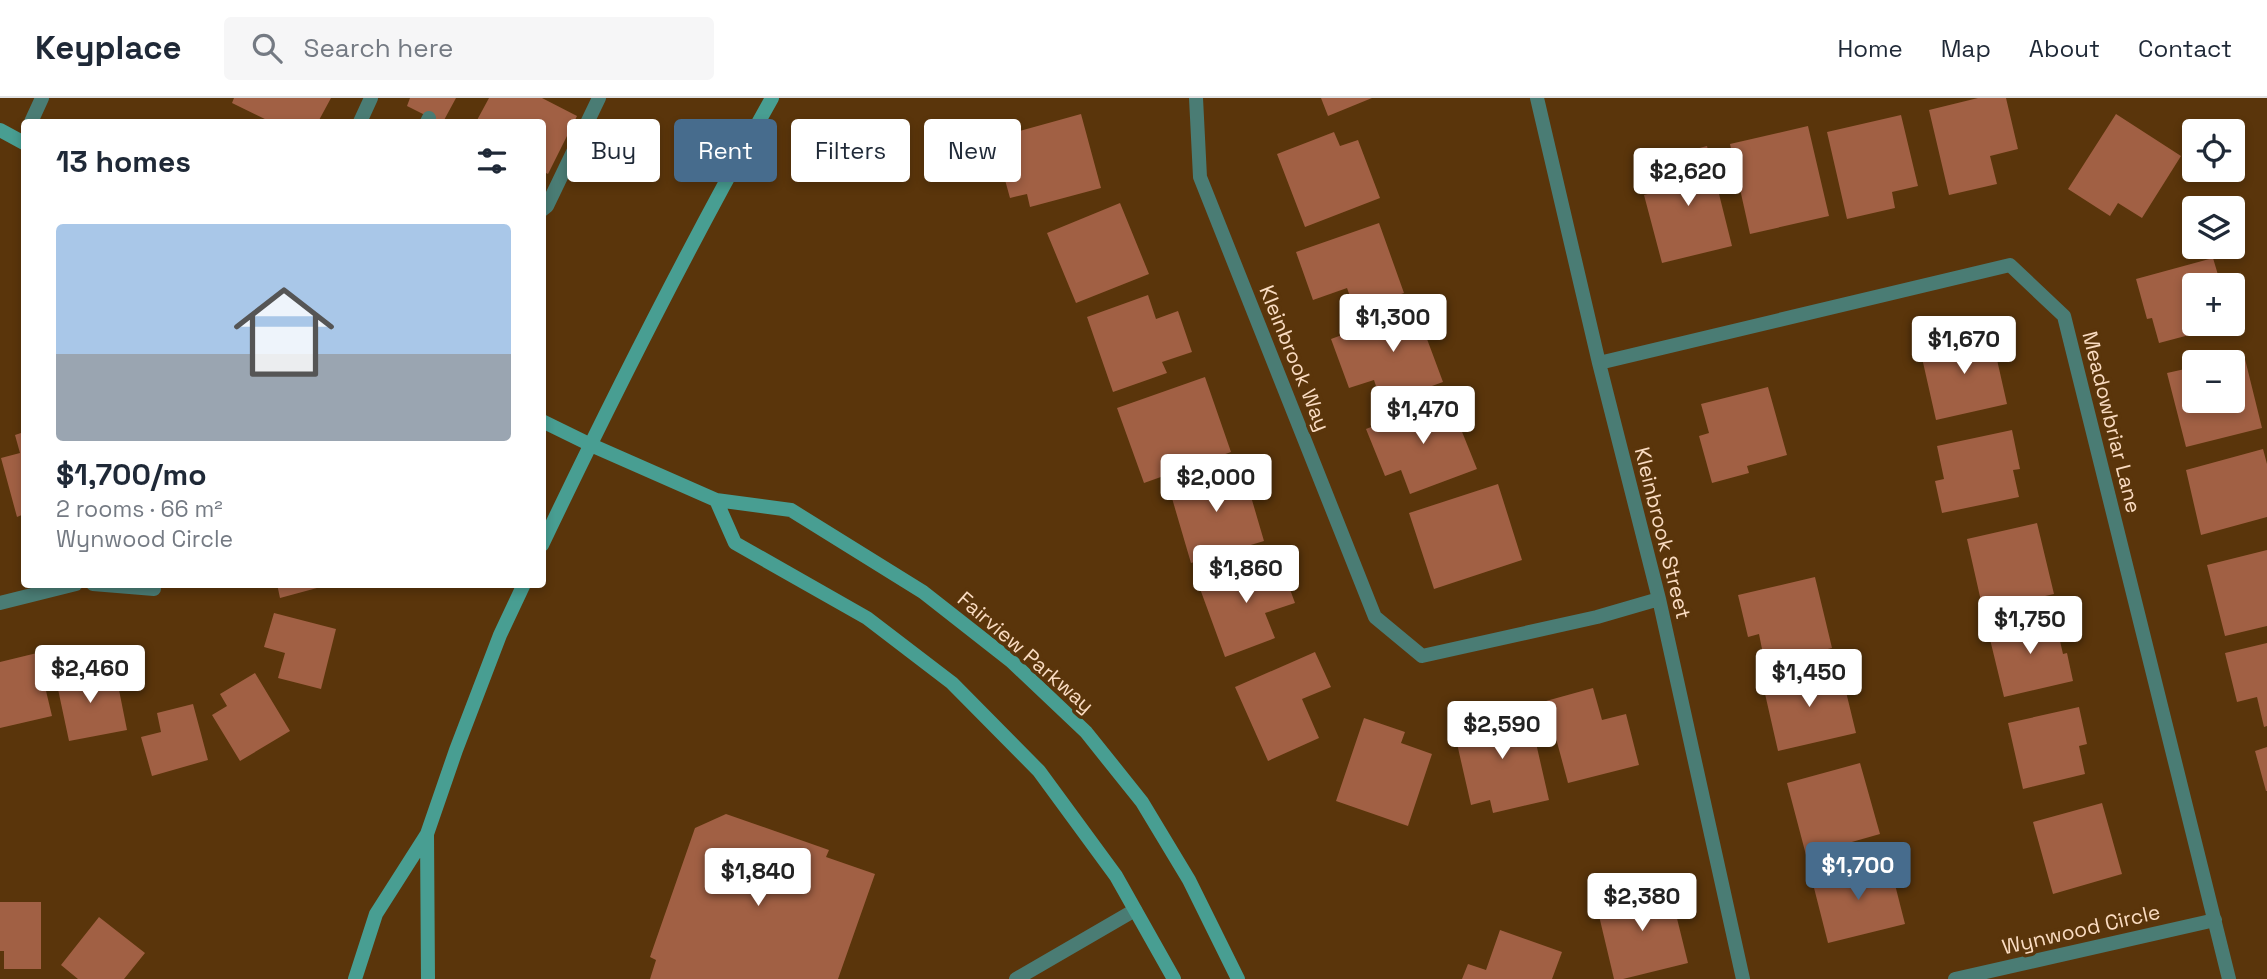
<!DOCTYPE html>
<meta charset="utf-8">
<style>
:root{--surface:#fff;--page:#f6f6f7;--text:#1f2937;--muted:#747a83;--line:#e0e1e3;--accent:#476c8d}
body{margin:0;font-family:"Space Grotesk",sans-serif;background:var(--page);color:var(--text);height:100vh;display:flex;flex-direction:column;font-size:26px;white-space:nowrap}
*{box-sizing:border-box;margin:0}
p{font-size:23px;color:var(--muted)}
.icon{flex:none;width:38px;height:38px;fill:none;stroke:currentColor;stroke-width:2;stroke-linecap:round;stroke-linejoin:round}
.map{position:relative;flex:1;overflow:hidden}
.sheet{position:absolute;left:21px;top:21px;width:525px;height:469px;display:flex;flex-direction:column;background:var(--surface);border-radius:7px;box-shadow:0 4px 10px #0003}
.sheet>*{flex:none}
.banner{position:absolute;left:567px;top:21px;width:665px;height:63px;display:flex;gap:14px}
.buttons{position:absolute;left:2182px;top:21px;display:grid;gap:14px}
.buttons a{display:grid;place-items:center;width:63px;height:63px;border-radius:7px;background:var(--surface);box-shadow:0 4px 10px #0003;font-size:35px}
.price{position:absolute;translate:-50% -60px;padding:0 16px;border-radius:7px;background:#fff;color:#222;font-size:23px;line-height:46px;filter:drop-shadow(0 2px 4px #0008)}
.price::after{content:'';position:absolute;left:50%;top:42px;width:21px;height:16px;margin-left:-10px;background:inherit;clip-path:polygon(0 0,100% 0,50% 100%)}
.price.on{background:var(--accent);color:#fff}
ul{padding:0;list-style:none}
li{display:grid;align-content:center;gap:14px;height:371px;padding:0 35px}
li span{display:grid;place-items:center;height:217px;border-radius:7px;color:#555}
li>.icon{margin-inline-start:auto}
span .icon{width:126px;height:126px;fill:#fffc;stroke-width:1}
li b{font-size:30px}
h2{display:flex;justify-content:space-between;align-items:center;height:84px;padding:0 35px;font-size:30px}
.pill{padding:0 24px;border-radius:7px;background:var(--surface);box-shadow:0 4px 10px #0003;font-size:24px;line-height:63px}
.pill.on{background:var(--accent);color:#fff}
header{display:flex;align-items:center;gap:42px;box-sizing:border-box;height:98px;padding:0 35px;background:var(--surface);border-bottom:2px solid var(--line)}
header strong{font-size:33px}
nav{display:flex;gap:38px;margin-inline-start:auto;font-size:24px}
.search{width:490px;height:63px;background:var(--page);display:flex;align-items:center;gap:18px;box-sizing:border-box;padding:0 24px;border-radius:7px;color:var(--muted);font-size:26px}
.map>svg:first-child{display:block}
.building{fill:#a16044}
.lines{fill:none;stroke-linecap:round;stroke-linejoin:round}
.service{stroke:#4a7c74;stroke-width:14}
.minor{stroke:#4a7c74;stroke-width:14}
.secondary{stroke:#489e92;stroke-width:14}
.labels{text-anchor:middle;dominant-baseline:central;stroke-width:7;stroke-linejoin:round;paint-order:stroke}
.street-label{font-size:21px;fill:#fadcc2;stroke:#5a350b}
</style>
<header>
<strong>Keyplace</strong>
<div class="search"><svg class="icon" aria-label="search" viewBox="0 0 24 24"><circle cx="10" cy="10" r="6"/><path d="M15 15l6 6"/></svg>Search here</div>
<nav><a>Home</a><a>Map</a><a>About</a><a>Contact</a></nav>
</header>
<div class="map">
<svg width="2267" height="881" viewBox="0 0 2267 881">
<rect width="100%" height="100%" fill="#5a350b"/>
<!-- building -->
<path class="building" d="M234,0H331L318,24H271L232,5Z
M410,0H456L443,24H439L407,8Z
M489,0H542L577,18L548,76L542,73V24H476Z
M1321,0H1372L1328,18Z
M1978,0H2006L2018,51L1990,58L1997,86L1949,97L1929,12Z
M1081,16L1101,90L1030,109L1027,96L1010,100L999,60L1015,56L1009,36Z
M2116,16L2181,58L2142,120L2118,105L2110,118L2068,91Z
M1901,17L1918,88L1892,94L1895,110L1847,121L1827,34Z
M1808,28L1829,118L1750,136L1730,46Z
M1334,34L1340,48L1358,42L1380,100L1305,129L1277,56Z
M1707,48L1732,148L1662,165L1644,97L1666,91L1658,61Z
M1120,105L1149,176L1076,205L1047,135Z
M1379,125L1404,195L1355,212L1347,190L1313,202L1296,154Z
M2213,160L2221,187H2194V226L2227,227L2159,245L2152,220L2147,221L2136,181Z
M1148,197L1156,221L1178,213L1192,254L1162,264L1167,275L1113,294L1087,219Z
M1432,204L1444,235L1427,241L1443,284L1382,306L1374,282L1349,290L1331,241Z
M1991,235L2007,306L1936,322L1920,251Z
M2244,257L2262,330L2186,349L2167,275L2194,269V303H2233V264L2219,263Z
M1205,279L1231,354L1144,385L1117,310Z
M1768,289L1787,357L1747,368L1749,375L1712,385L1699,338L1709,335L1701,306Z
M1448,299L1477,371L1410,396L1401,372L1385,378L1366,331Z
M2012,332L2020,371L2013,372L2019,399L1942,415L1935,383L1944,381L1937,348Z
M24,334V416L17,419L1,360L20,355L15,337Z
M2263,351L2267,366V419L2201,437L2186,372Z
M1242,368L1264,443L1191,465L1169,390Z
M1498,386L1522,462L1434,491L1409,415Z
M2037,425L2054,496L1983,512L1967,441Z
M2267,452V528L2225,538L2207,467Z
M1278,459L1295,505L1265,515L1275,540L1225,559L1199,488Z
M1815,479L1832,550L1765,566L1759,536L1748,539L1738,497Z
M277,486H328V487L280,500Z
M274,515L336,531L321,591L278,580L285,555L264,549Z
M2054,517L2063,556L2067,555L2073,583L2004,599L1988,533Z
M2267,545V628L2264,629L2257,599L2237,604L2225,555Z
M1315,554L1331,589L1302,601L1319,640L1268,663L1235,589Z
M37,555L52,618L0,630V564Z
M1840,569L1856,635L1778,653L1763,587Z
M92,570L95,587L117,582L127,632L69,643L55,577Z
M255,575L290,633L240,663L212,617L227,608L220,596Z
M1593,590L1602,622L1626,616L1639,667L1568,685L1546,603Z
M193,606L208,662L152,678L141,639L161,634L157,615Z
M2079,609L2087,646L2079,648L2085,676L2023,691L2008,625Z
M1528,610L1549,702L1493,715L1490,702L1471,707L1453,628Z
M1364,620L1405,634L1401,645L1432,656L1408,728L1336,703Z
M2267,649V693H2266L2255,653Z
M1860,665L1880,736L1806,757L1787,685Z
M2102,705L2122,776L2053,796L2033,724Z
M726,716L829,752L826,759L875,776L838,881H650L656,862L650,859L695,730Z
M1889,763L1905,826L1828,845L1812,782Z
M1669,788L1688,865L1623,881H1614L1596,805Z
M0,804H41V871H4V853H0Z
M99,819L145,855L124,881H78L61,867Z
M1500,832L1562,854L1552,881H1462L1468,866L1486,872Z"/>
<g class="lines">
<!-- service -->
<path class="service" d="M31,24L42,0
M360,24L371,0
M427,24L429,20
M542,112L547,108L599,0
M1016,881L1135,812"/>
<!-- minor -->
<path class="minor" d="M1196,0L1200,79L1375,519L1422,558L1597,519L1659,501
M1537,0L1599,265L1659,501L1743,881
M1599,265L2010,167L2064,218L2229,881
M93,486L154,491
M0,505L76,486
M1955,881L2215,822"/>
<!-- secondary -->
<path class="secondary" d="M0,32L24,45
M542,323L591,347L716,402L791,412L923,494L1011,563L1086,634L1142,704L1189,782L1238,881
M716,402L735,445L867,520L952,585L1039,673L1116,778L1174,881
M542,447C614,296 690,146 772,0
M427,736L428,881
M355,881L376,816L427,736L456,652L500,537L524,486"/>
</g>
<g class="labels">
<!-- street labels -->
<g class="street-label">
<text transform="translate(1295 260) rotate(68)">Kleinbrook Way</text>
<text transform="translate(2112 324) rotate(76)">Meadowbriar Lane</text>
<text transform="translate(1663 435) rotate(76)">Kleinbrook Street</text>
<text transform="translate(1026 554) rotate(41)">Fairview Parkway</text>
<text transform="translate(2081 831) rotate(-13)">Wynwood Circle</text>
</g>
</g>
</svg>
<div class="buttons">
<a><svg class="icon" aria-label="locate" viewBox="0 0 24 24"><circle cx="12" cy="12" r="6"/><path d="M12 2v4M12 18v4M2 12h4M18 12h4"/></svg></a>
<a><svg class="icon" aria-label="layers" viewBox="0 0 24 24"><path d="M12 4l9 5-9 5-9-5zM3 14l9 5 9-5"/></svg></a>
<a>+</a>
<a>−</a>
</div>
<b class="price" style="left:1688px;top:110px">$2,620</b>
<b class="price" style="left:1393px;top:256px">$1,300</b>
<b class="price" style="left:1964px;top:278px">$1,670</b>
<b class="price" style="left:1423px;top:348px">$1,470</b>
<b class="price" style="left:1216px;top:416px">$2,000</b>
<b class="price" style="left:1246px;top:507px">$1,860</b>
<b class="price" style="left:2030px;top:558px">$1,750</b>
<b class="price" style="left:90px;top:607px">$2,460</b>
<b class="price" style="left:1809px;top:611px">$1,450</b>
<b class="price" style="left:1502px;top:663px">$2,590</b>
<b class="price on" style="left:1858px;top:804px">$1,700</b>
<b class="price" style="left:758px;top:810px">$1,840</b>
<b class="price" style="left:1642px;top:835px">$2,380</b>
<div class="banner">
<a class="pill">Buy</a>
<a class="pill on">Rent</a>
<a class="pill">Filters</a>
<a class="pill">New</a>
</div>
<section class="sheet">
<h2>13 homes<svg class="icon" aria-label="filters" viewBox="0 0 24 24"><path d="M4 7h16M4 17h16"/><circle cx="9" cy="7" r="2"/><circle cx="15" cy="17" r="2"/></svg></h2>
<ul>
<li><span style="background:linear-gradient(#a9c7e8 60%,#9aa5b1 0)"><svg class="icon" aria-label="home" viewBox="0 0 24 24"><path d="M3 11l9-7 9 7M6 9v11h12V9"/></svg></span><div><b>$1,700/mo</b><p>2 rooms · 66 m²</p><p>Wynwood Circle</p></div></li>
</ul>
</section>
</div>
